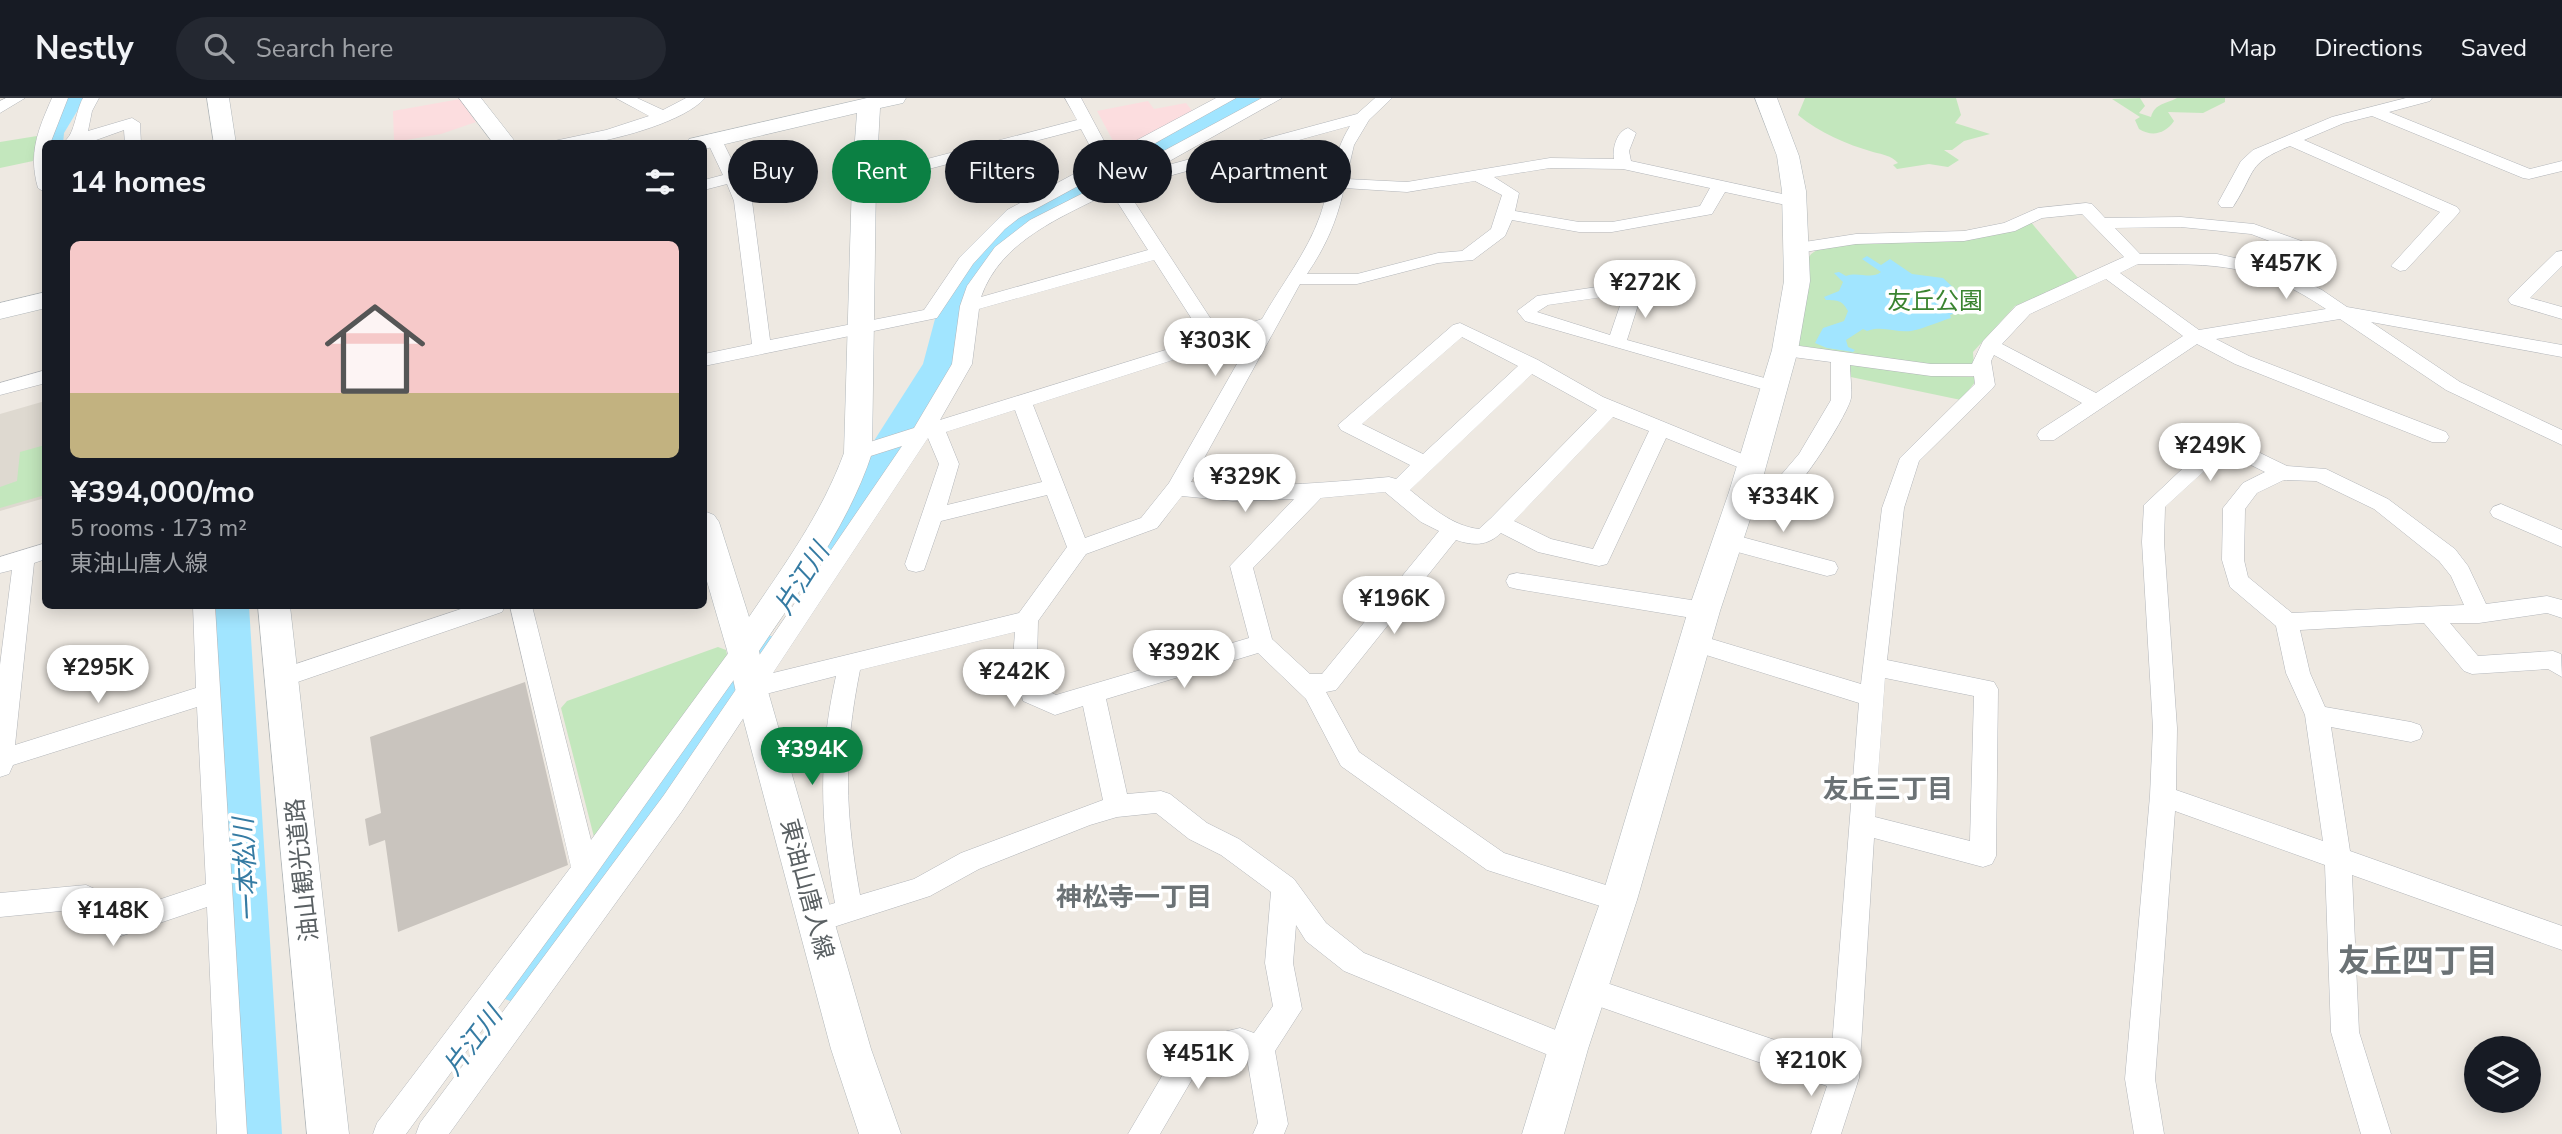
<!DOCTYPE html>
<meta charset="utf-8">
<style>
:root{--surface:#171b24;--page:#242831;--text:#f1f3f6;--muted:#9ea1a6;--line:#363941;--accent:#0b8043}
body{margin:0;font-family:"Nunito Sans","Noto Sans JP",sans-serif;background:var(--page);color:var(--text);height:100vh;display:flex;flex-direction:column;font-size:26px;white-space:nowrap}
*{box-sizing:border-box;margin:0}
p{font-size:23px;color:var(--muted)}
.icon{flex:none;width:38px;height:38px;fill:none;stroke:currentColor;stroke-width:2;stroke-linecap:round;stroke-linejoin:round}
.map{position:relative;flex:1;overflow:hidden}
.drawer{position:absolute;left:42px;top:42px;width:665px;height:469px;display:flex;flex-direction:column;background:var(--surface);border-radius:10px;box-shadow:0 4px 18px #0003}
.drawer>*{flex:none}
.hud{position:absolute;left:728px;top:42px;width:665px;height:63px;display:flex;gap:14px}
.fabs{position:absolute;left:2464px;top:938px;display:grid;gap:14px}
.fabs a{display:grid;place-items:center;width:77px;height:77px;border-radius:50%;background:var(--surface);box-shadow:0 4px 18px #0003;font-size:35px}
.price{position:absolute;translate:-50% -60px;padding:0 16px;border-radius:24px;background:#fff;color:#222;font-size:23px;line-height:46px;filter:drop-shadow(0 2px 4px #0008)}
.price::after{content:'';position:absolute;left:50%;top:42px;width:21px;height:16px;margin-left:-10px;background:inherit;clip-path:polygon(0 0,100% 0,50% 100%)}
.price.selected{background:var(--accent);color:#fff}
ul{padding:0;list-style:none}
li{display:grid;align-content:center;gap:14px;height:371px;padding:0 28px}
li span{display:grid;place-items:center;height:217px;border-radius:10px;color:#555}
li>.icon{margin-inline-start:auto}
span .icon{width:126px;height:126px;fill:#fffc;stroke-width:1}
li b{font-size:30px}
h2{display:flex;justify-content:space-between;align-items:center;height:84px;padding:0 28px;font-size:30px}
.chip{padding:0 24px;border-radius:32px;background:var(--surface);box-shadow:0 4px 18px #0003;font-size:24px;line-height:63px}
.chip.selected{background:var(--accent);color:#fff}
header{display:flex;align-items:center;gap:42px;box-sizing:border-box;height:98px;padding:0 35px;background:var(--surface);border-bottom:2px solid var(--line)}
header strong{font-size:33px}
nav{display:flex;gap:38px;margin-inline-start:auto;font-size:24px}
.search{width:490px;height:63px;background:var(--page);display:flex;align-items:center;gap:18px;box-sizing:border-box;padding:0 24px;border-radius:38px;color:var(--muted);font-size:26px}
.map>svg:first-child{display:block}
.education{fill:#ded9d0}
.medical{fill:#fcdddf}
.green{fill:#c3e7bd}
.water{fill:#a1e5ff}
.lines{fill:none;stroke-linecap:round;stroke-linejoin:round}
.river{fill:#a1e5ff;fill-rule:evenodd}
.building{fill:#c9c4be}
.street-casing{stroke:#b3b6ba;stroke-width:1}
.secondary-casing{stroke:#b1b7ba;stroke-width:1}
.street{fill:#fff;fill-rule:evenodd}
.secondary{fill:#fff;fill-rule:evenodd}
.labels{text-anchor:middle;dominant-baseline:central;stroke-width:7;stroke-linejoin:round;paint-order:stroke}
.park-label{font-size:24px;fill:#3a8430;stroke:#fff}
.street-label{font-size:24px;fill:#5a6063;stroke:#fff}
.water-label{font-size:26px;font-style:italic;fill:#357ba3;stroke:#fff}
.neighbourhood-label{font-size:26px;font-weight:bold;fill:#6b7275;stroke:#fff}
.near-neighbourhood-label{font-size:32px;font-weight:bold;fill:#6b7275;stroke:#fff}
</style>
<header>
<strong>Nestly</strong>
<div class="search"><svg class="icon" aria-label="search" viewBox="0 0 24 24"><circle cx="10" cy="10" r="6"/><path d="M15 15l6 6"/></svg>Search here</div>
<nav><a>Map</a><a>Directions</a><a>Saved</a></nav>
</header>
<div class="map">
<svg width="2562" height="1036" viewBox="0 0 2562 1036">
<rect width="100%" height="100%" fill="#eee9e2"/>
<!-- education -->
<path class="education" d="M45,303V400L0,413V316Z"/>
<!-- medical -->
<path class="medical" d="M460,1L476,24L441,36L394,44L393,13Z
M1148,3L1154,11L1186,5L1196,18L1120,56L1097,13Z"/>
<!-- green -->
<path class="green" d="M1805,0H1956L1961,17L1955,25L1990,36L1964,43L1952,52H1944L1959,62L1948,69L1929,66L1897,71L1893,67L1898,65C1890,57 1884,57 1873,54C1846,46 1820,35 1798,17Z
M2140,0L2145,8L2139,15L2151,19C2155,5 2166,6 2177,0H2225V4L2203,15L2168,14L2174,23C2165,36 2152,39 2139,31L2135,22L2140,19L2112,1Z
M37,38L33,63L0,70V44Z
M2030,123L2078,180L2059,188L2058,192L2045,194L2047,198L2035,204L2029,202L2015,208L1973,254L1974,269L1934,268L1795,247L1810,186L1809,159C1822,136 1938,144 1967,139C1988,135 2009,128 2030,123Z
M1850,264L1941,278L1979,279L1961,302L1846,278Z
M45,347V397L0,410V389L17,383L20,354Z
M718,549L726,552L729,566L594,739L561,610L567,603Z"/>
<!-- water -->
<path class="water" d="M1867,158L1881,167L1890,161L1912,176L1943,180L1957,193L1968,197L1962,199L1966,203L1961,207L1967,211L1950,217L1951,220C1940,223 1926,230 1911,233C1896,235 1882,227 1867,233L1863,231L1846,242L1848,249L1855,252L1853,254L1827,250L1815,245L1823,230L1844,223L1848,213C1841,201 1838,203 1826,202L1824,199L1839,193L1843,184L1834,175L1839,174L1846,178C1858,173 1871,182 1881,174L1862,161Z"/>
<g class="lines">
<!-- river -->
<path class="river" d="M61,0H85L64,35L63,46H46V52L41,51L38,46L40,35Z
M1230,0H1260L1256,5L1016,139L979,181L967,206L953,266L836,458L824,461L812,458L807,449L812,440L923,266L939,206L952,178L998,127L1023,111Z
M215,508H249L282,1036H236Z
M761,535L774,539L779,549L706,663L530,899L515,905L500,899L494,885L500,871L680,641L748,539Z"/>
</g>
<!-- building -->
<path class="building" d="M525,584L568,767L398,834L385,742L369,748L365,721L381,715L370,639Z"/>
<g class="lines">
<!-- street casing -->
<g class="street-casing">
<path id="street" d="M6,0H25L0,15V3Z
M52,0H68L50,46H46V95L38,90C28,55 38,32 52,0Z
M83,0H99L92,13L88,33L132,20L140,25L141,46H125L124,32L85,46L68,45L66,42C75,34 76,12 83,0Z
M616,0H637L663,12L686,0H705C685,23 621,40 591,45C579,47 565,46 552,46L554,43L606,32L649,18Z
M1065,0H1081L1111,56L1216,0H1236L1116,67L1119,77L1262,0H1282L1157,70L1357,16L1375,0H1392L1369,22L1354,47L1346,81L1407,84L1550,60L1614,61C1612,50 1617,33 1628,30L1636,35L1629,53L1631,63L1801,100L1804,104L1795,109L1725,94L1712,116L1612,134H1579L1512,122L1505,138L1473,162L1438,165L1357,186H1300L1191,384C1257,391 1323,385 1389,379L1396,381L1410,367L1341,332L1338,327L1453,227L1460,225L1538,262L1603,299L1757,362L1760,367L1757,372L1750,374L1666,340L1610,460L1607,466L1599,468L1538,454L1501,435C1487,448 1474,448 1456,442L1336,592L1326,594L1359,654L1504,755L1628,794L1632,802L1628,810L1619,814L1487,772L1341,668L1306,601L1258,555L1106,601L1127,696L1161,693L1170,696L1207,725L1239,741L1294,781L1326,825L1364,855L1578,941L1582,951L1578,961L1568,965L1344,873L1306,843L1296,827L1293,865L1302,911L1275,953L1288,1026L1284,1036H1253L1258,1025L1247,960L1240,958L1201,966L1160,1036H1128L1182,944L1240,930L1254,935L1273,908L1265,865L1271,794L1221,757L1189,741L1156,715L1117,719L1090,727L979,771L930,798L815,835L805,832L802,823L805,814L835,805C820,723 818,660 836,578L758,598L682,713L449,1036H416L420,1025L664,697L902,348L858,362L851,360L848,355L851,350L914,330L952,266L960,208L967,188L995,149L1030,122L1105,84L1102,75L1019,120L1005,131L973,166L937,220L704,268V256L752,246L734,103L727,86L704,92V82L723,77L706,41L708,38H720L752,103L770,242L924,212L960,159L1007,112L1098,63L1081,31L864,88L856,83L858,79L1077,22ZM1350,28C1332,57 1331,87 1320,118C1307,155 1281,187 1262,221L1220,235L1124,88L1140,79H1165ZM1550,70L1623,71L1710,90L1700,108L1612,124H1579L1515,113L1519,95L1494,79ZM1475,83L1502,97L1491,131L1462,153L1438,155L1357,176H1307C1326,148 1337,123 1344,90L1407,94ZM1111,94L1148,152L981,199C1001,142 1062,119 1111,94ZM1154,162L1204,240L940,322L972,266L979,211ZM1254,236L1169,385L1141,420L1085,440L1033,307ZM1462,239L1518,268L1423,356L1362,326ZM1532,276L1597,312L1491,420L1479,431C1452,428 1430,408 1410,392ZM1015,312L1042,384L947,407L959,366L946,334ZM1613,319L1649,333L1593,451L1551,441L1514,423ZM928,340L939,366L905,466L908,472L916,474L924,472L941,423L1047,397L1067,449L1019,515L773,575ZM1385,394L1421,424L1439,433L1322,576H1310L1272,541L1253,470L1321,400ZM1182,398L1233,403L1294,401L1230,468L1249,540L1056,597L1042,590L1037,561L1038,523L1086,456L1157,430ZM1015,534L1013,561L1023,603L1055,617L1083,608L1103,702L961,755L914,781L860,797C845,713 843,656 860,572Z
M2406,0H2432L2430,3L2389,14L2530,71L2562,63V73L2529,81L2523,80L2372,18L2344,25L2304,42L2457,109L2460,113L2457,117L2406,172L2400,173L2391,168L2440,114L2290,48C2246,66 2257,72 2233,109H2221L2218,105L2241,63L2253,52L2332,19Z
M2086,105L2092,106L2105,120L2181,119L2254,126L2307,145L2310,149L2307,153L2282,172L2322,192L2347,209L2562,247V259L2371,224L2460,284L2562,332V347L2446,292L2340,221L2216,241L2249,258L2446,334L2449,339L2446,344H2432L2235,266L2197,246L2054,342H2040L2037,337L2040,332L2082,305L1994,257L1991,263L1995,287L1992,291L1919,363L1904,410L1887,562L1994,584L1998,591L1996,758L1992,766L1983,769L1874,740L1859,980L1841,1036H1811L1827,988L1589,905L1579,901L1575,892L1579,883L1589,879L1831,961L1859,605L1687,551L1683,545L1687,539L1695,536L1861,586L1882,410L1900,360L1975,286L1974,278H1931L1850,267C1850,277 1852,289 1851,300C1849,314 1803,387 1789,395C1775,404 1752,404 1737,399L1733,394L1737,389H1756L1775,384L1799,356L1831,302V264L1785,258L1778,256L1775,252L1778,248L1785,246L1931,266H1972L1983,243L2016,208L2124,159L2082,116L2042,120L2015,133L1964,143L1856,146L1798,155L1789,150L1798,145L1856,136L1964,133L2004,125L2038,110ZM2181,129L2251,136L2288,150L2267,167L2217,156H2140L2115,130ZM2138,166C2217,166 2258,165 2326,211L2199,232L2120,175ZM2106,181L2183,238L2096,295L2002,246L2030,216ZM1885,580L1974,598L1970,743L1875,719Z
M2562,153V168L2530,200L2562,209V221L2511,206L2508,202L2511,198L2556,154Z
M1643,177L1652,182L1643,191L1627,242L1779,284L1782,288L1779,292L1772,294L1525,223L1517,213L1537,198L1630,184ZM1624,196L1610,237L1537,214L1548,207Z
M46,272V285L0,297V285Z
M2223,337L2287,368L2326,371L2388,401L2455,451L2468,468L2486,506L2547,498L2562,502V520L2547,515L2479,525H2450L2478,558L2553,553L2561,556L2562,579L2548,571L2472,576L2464,573L2424,525L2300,532L2310,575L2325,609L2411,624L2420,627L2423,634L2420,641L2411,644L2331,629L2350,753L2562,828V852L2352,777L2359,934L2391,1036H2361L2331,934L2325,767L2175,713L2155,981L2164,1036H2134L2125,981L2150,698L2153,630L2142,444L2144,407L2216,339ZM2225,354L2265,374L2243,385L2223,410L2222,462L2230,489L2276,528L2286,575L2305,617L2323,743L2176,692L2177,630L2164,444L2165,409ZM2284,382L2316,383L2374,411L2439,463L2451,478L2464,507L2292,515L2248,479L2244,462L2245,411L2257,395Z
M2501,406L2562,432V449L2493,419L2490,414L2493,409Z
M1727,435L1835,464L1838,470L1835,476L1827,478L1719,449L1716,443L1719,437Z
M46,445V461L34,465L15,647L196,590L193,508H215L247,1036H217L207,809L118,839L108,836L81,811L0,819V795L86,787L95,791L122,814L206,786L197,609L13,667L9,676L0,679V567L12,472L0,475V459Z
M1517,475L1704,504L1712,507L1715,513L1712,519L1704,522L1517,491L1509,489L1506,483L1509,477Z
M470,508H505L502,514L280,590L272,588L268,581L272,574Z
M510,508H532L591,742L735,546L743,543L751,546L755,552L594,779L406,1036H373L377,1025L571,769Z"/>
</g>
<!-- secondary casing -->
<g class="secondary-casing">
<path id="secondary" d="M207,0H229L236,46H214Z
M459,0H481L517,46H494Z
M867,0H906L903,5L880,10L876,83L872,355C848,428 801,490 759,553L767,590L871,951L901,1036H859L831,951L735,590L727,552L704,473V413L714,417L719,424L749,519C785,466 822,415 844,355L852,83L857,15L704,51V46H686L689,41Z
M1755,0H1777L1799,58L1806,93L1810,183L1798,252L1759,394L1720,513L1637,802L1588,951L1564,1036H1522L1548,951L1601,802L1688,513L1729,394L1772,252L1784,183L1782,93L1777,58Z
M46,194V210L0,221V205Z
M258,508H290L349,1036H307Z"/>
</g>
<!-- street -->
<use href="#street" class="street"/>
<!-- secondary -->
<use href="#secondary" class="secondary"/>
</g>
<g class="labels">
<!-- park labels -->
<g class="park-label">
<text x="1935" y="203">友丘公園</text>
</g>
<!-- street labels -->
<g class="street-label">
<text transform="translate(302 772) rotate(-96)">油山観光道路</text>
<text transform="translate(807 791) rotate(75)">東油山唐人線</text>
</g>
<!-- water labels -->
<g class="water-label">
<text transform="translate(802 481) rotate(-58)">片江川</text>
<text transform="translate(246 772) rotate(-93)">一本松川</text>
<text transform="translate(473 943) rotate(-53)">片江川</text>
</g>
<!-- neighbourhood labels -->
<g class="neighbourhood-label">
<text x="1888" y="691">友丘三丁目</text>
<text x="1134" y="799">神松寺一丁目</text>
</g>
<!-- near-neighbourhood labels -->
<g class="near-neighbourhood-label">
<text x="2418" y="863">友丘四丁目</text>
</g>
</g>
</svg>
<div class="fabs">
<a><svg class="icon" aria-label="layers" viewBox="0 0 24 24"><path d="M12 4l9 5-9 5-9-5zM3 14l9 5 9-5"/></svg></a>
</div>
<b class="price" style="left:2286px;top:203px">¥457K</b>
<b class="price" style="left:1645px;top:222px">¥272K</b>
<b class="price" style="left:1215px;top:280px">¥303K</b>
<b class="price" style="left:2210px;top:385px">¥249K</b>
<b class="price" style="left:1245px;top:416px">¥329K</b>
<b class="price" style="left:1783px;top:436px">¥334K</b>
<b class="price" style="left:1394px;top:538px">¥196K</b>
<b class="price" style="left:1184px;top:592px">¥392K</b>
<b class="price" style="left:98px;top:607px">¥295K</b>
<b class="price" style="left:1014px;top:611px">¥242K</b>
<b class="price selected" style="left:812px;top:689px">¥394K</b>
<b class="price" style="left:113px;top:850px">¥148K</b>
<b class="price" style="left:1198px;top:993px">¥451K</b>
<b class="price" style="left:1811px;top:1000px">¥210K</b>
<div class="hud">
<a class="chip">Buy</a>
<a class="chip selected">Rent</a>
<a class="chip">Filters</a>
<a class="chip">New</a>
<a class="chip">Apartment</a>
</div>
<section class="drawer">
<h2>14 homes<svg class="icon" aria-label="filters" viewBox="0 0 24 24"><path d="M4 7h16M4 17h16"/><circle cx="9" cy="7" r="2"/><circle cx="15" cy="17" r="2"/></svg></h2>
<ul>
<li><span style="background:linear-gradient(#f6c9c9 70%,#c2b280 0)"><svg class="icon" aria-label="home" viewBox="0 0 24 24"><path d="M3 11l9-7 9 7M6 9v11h12V9"/></svg></span><div><b>¥394,000/mo</b><p>5 rooms · 173 m²</p><p>東油山唐人線</p></div></li>
</ul>
</section>
</div>
